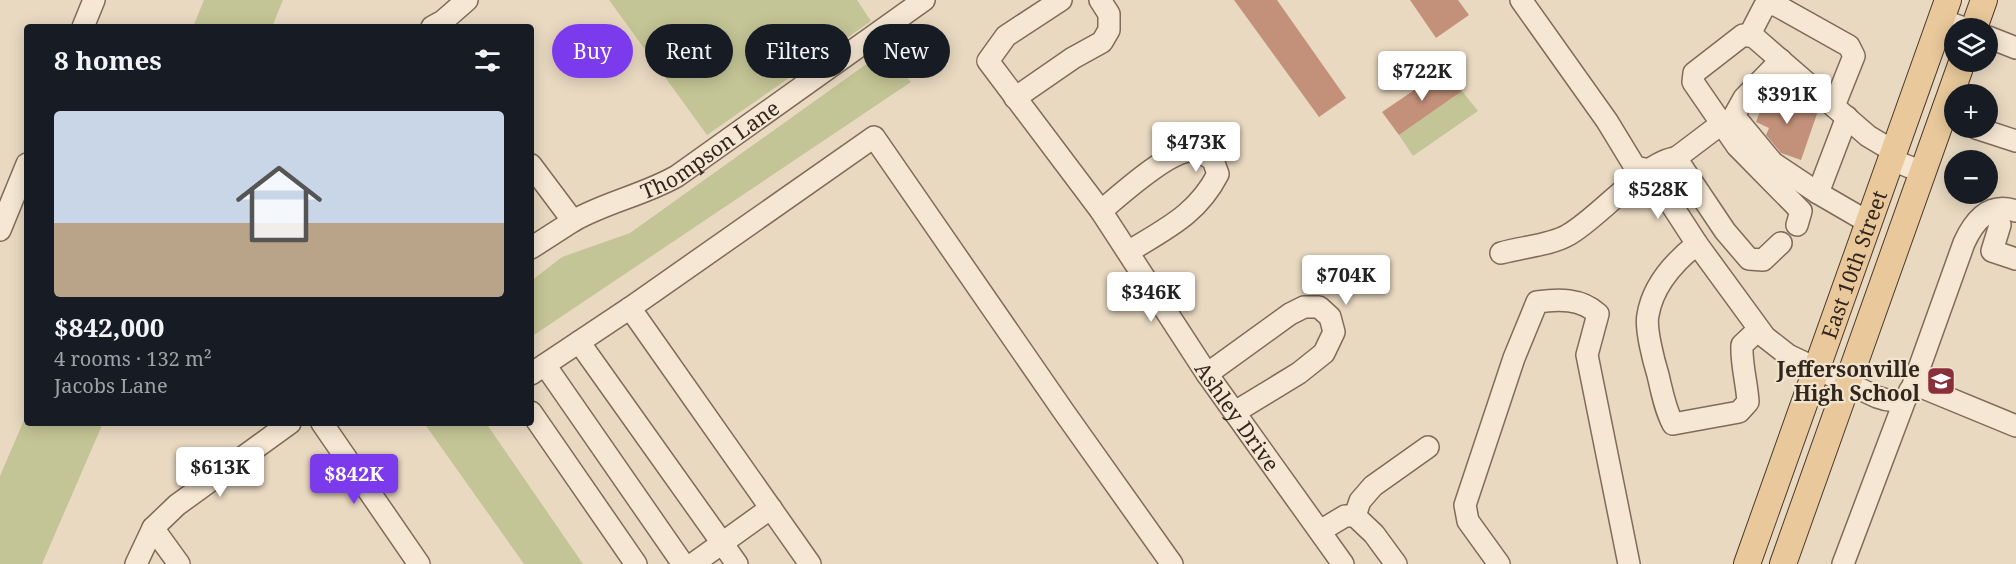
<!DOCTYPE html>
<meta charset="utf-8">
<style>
:root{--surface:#171b24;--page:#20242c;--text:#f1f3f6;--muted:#9ea1a6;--line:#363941;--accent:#7c3aed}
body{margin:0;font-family:"Noto Serif",serif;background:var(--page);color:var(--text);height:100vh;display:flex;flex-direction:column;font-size:22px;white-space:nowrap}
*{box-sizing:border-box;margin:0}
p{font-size:20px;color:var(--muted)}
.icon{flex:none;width:33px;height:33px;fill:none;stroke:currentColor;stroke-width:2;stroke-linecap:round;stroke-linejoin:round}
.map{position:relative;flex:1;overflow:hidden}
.details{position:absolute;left:24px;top:24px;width:510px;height:402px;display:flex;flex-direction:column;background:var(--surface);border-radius:6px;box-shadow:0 3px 15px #0003}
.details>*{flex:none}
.banner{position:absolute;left:552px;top:24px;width:570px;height:54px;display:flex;gap:12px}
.buttons{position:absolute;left:1944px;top:18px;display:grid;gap:12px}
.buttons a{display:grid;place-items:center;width:54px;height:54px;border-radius:50%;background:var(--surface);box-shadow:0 3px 15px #0003;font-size:30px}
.price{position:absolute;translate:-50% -51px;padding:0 14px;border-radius:6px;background:#fff;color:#222;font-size:20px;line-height:39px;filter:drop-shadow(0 2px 3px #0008)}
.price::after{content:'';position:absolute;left:50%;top:36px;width:18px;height:14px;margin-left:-9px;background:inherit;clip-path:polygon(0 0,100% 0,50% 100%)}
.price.selected{background:var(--accent);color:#fff}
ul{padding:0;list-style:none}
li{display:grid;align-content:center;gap:12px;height:318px;padding:0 30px}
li+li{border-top:2px solid var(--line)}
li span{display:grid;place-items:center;height:186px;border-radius:6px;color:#555}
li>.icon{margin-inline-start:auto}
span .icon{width:108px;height:108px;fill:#fffc;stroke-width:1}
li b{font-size:26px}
h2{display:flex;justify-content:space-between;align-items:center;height:72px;padding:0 30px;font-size:26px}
.chip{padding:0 21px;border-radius:27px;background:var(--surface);box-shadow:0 3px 15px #0003;font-size:21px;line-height:54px}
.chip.selected{background:var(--accent);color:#fff}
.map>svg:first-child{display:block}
.green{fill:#c4c596}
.building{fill:#c3917a}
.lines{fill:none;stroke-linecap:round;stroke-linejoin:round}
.minor-casing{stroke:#806b5a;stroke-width:24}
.major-casing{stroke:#4e3a2e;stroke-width:28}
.minor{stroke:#f5e7d3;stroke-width:21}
.major{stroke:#e9c99b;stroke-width:26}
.labels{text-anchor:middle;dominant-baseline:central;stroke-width:4.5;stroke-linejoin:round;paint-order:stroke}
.street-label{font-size:21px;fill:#31251d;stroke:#f1e4cf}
.poi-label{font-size:21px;font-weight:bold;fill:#31251d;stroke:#f1e4cf;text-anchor:end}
</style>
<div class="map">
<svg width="2016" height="564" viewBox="0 0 2016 564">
<rect width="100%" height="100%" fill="#e9d9c1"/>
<!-- green -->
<path class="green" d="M204,0H283L272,27H193Z
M609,0H857L871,21L707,135Z
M886,50L911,82L531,337V281L562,257L630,233Z
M1462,91L1478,111L1413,156L1399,135Z
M27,413V423H103L42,564H0V476Z
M424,423H486L583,564H524Z"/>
<!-- building -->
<path class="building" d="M1234,0H1277L1346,98L1319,117Z
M1410,0H1458L1469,15L1436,38Z
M1445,69L1462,91L1399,135L1382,112Z
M1767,93L1818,111L1801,160L1781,153L1766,135L1769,128L1756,122Z"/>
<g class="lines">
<!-- minor casing -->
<g class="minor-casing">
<g id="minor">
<path id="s1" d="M1061,0L1006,36L988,61L1101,211L1207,374L1343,564"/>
<path d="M1521,0L1607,121L1635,167L1649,170L1697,244L1765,337L1788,355L1877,397C1885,400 1901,404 1907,396C1909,394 1909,390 1912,388L1964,243C1974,221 1989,202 2016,211"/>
<path d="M1941,20L1964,28"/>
<path d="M83,27L94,0"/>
<path d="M432,27L443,21L467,0"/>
<path d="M1749,36L1764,7L1774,4L1849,46L1854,56L1834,106"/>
<path d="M1988,37L2016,48"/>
<path d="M1781,60L1744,98L1734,116L1773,163L1818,193L1868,222"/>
<path d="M1015,98L1073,58L1102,42L1109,30V14L1100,0"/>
<path d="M1976,128L2016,141"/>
<path d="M1676,158L1721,124"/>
<path d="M1890,159L1922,172"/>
<path id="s2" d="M531,165L573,221C606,202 644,195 677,176L924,0"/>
<path d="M1818,193L1847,117"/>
<path d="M1996,210L2000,225L1992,251L2016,259"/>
<path d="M1101,211C1120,195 1168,151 1191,151C1200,151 1206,155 1213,160L1218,174C1197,215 1165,229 1128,252"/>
<path d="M1797,225L1801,211L1737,146L1693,82L1694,73L1743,35L1754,37L1868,136L1893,151"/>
<path d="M0,230L27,164"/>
<path d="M1697,244C1674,262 1653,285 1648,315C1645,328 1654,362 1658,375C1662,392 1665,409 1673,424L1739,412L1748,402C1747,383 1741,364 1742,345L1758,330"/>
<path d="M531,248L573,221"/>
<path d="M1501,253C1522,247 1551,245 1568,235C1599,218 1645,161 1676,158L1725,231L1749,259L1763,260L1781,243"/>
<path d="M579,342L737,564"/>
<path d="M545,365L683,564"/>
<path d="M531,374L630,308"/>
<path d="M1207,374L1290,314L1304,307H1319L1330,317L1334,332L1324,353L1299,373L1235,412"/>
<path d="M1914,384L2016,426"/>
<path d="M531,412L636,564"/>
<path d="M322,423L419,564"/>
<path d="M1355,516L1360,501L1373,486L1428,447"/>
<path d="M153,528L179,564"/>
<path d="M1320,531L1345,516H1355L1374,534L1396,564"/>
<path d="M136,564L153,528L177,505L290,423"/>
<path d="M693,564L771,508"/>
<path d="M810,564L630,308L874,137L1064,412L1172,564"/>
<path d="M1499,564L1468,521L1465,505L1514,358L1537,302C1558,299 1581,298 1598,314L1587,355L1629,564"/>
<path d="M1843,564L1906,397"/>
</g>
</g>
<!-- major casing -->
<g class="major-casing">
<g id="major">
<path d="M1974,28L1984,0"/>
<path id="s3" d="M1747,564L1948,0"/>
<path d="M1783,564L1962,62"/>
</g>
</g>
<!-- minor -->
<use href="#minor" class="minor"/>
<!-- major -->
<use href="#major" class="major"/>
</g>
<!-- icons -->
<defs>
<g id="school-square" transform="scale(1.5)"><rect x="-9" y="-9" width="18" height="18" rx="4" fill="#89303a" stroke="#f1e4cf"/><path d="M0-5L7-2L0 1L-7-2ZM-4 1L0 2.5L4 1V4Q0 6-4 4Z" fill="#fff"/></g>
</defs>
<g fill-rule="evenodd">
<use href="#school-square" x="1941" y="381"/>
</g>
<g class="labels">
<!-- street labels -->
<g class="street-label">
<text stroke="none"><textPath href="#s2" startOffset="225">Thompson Lane</textPath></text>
<text stroke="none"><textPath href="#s3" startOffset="318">East 10th Street</textPath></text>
<text stroke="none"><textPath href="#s1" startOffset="531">Ashley Drive</textPath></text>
</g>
<!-- poi labels -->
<g class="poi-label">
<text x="1920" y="369">Jeffersonville<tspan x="1920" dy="24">High School</tspan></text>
</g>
</g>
</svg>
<div class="buttons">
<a><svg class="icon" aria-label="layers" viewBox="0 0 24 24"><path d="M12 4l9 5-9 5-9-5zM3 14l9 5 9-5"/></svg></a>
<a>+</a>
<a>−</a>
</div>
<b class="price" style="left:1422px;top:102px">$722K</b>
<b class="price" style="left:1787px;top:125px">$391K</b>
<b class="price" style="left:1196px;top:173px">$473K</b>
<b class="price" style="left:1658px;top:220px">$528K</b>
<b class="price" style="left:1346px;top:306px">$704K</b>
<b class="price" style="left:1151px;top:323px">$346K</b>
<b class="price" style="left:220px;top:498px">$613K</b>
<b class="price selected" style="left:354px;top:505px">$842K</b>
<div class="banner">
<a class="chip selected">Buy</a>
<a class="chip">Rent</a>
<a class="chip">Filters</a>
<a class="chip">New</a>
</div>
<section class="details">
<h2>8 homes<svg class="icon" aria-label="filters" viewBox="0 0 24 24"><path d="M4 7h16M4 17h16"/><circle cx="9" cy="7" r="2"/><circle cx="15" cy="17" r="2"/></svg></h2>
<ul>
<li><span style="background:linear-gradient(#c9d6e8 60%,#b9a48a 0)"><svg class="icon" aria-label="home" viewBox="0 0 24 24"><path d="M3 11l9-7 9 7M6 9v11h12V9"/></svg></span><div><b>$842,000</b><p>4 rooms · 132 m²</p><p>Jacobs Lane</p></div></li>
</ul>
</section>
</div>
